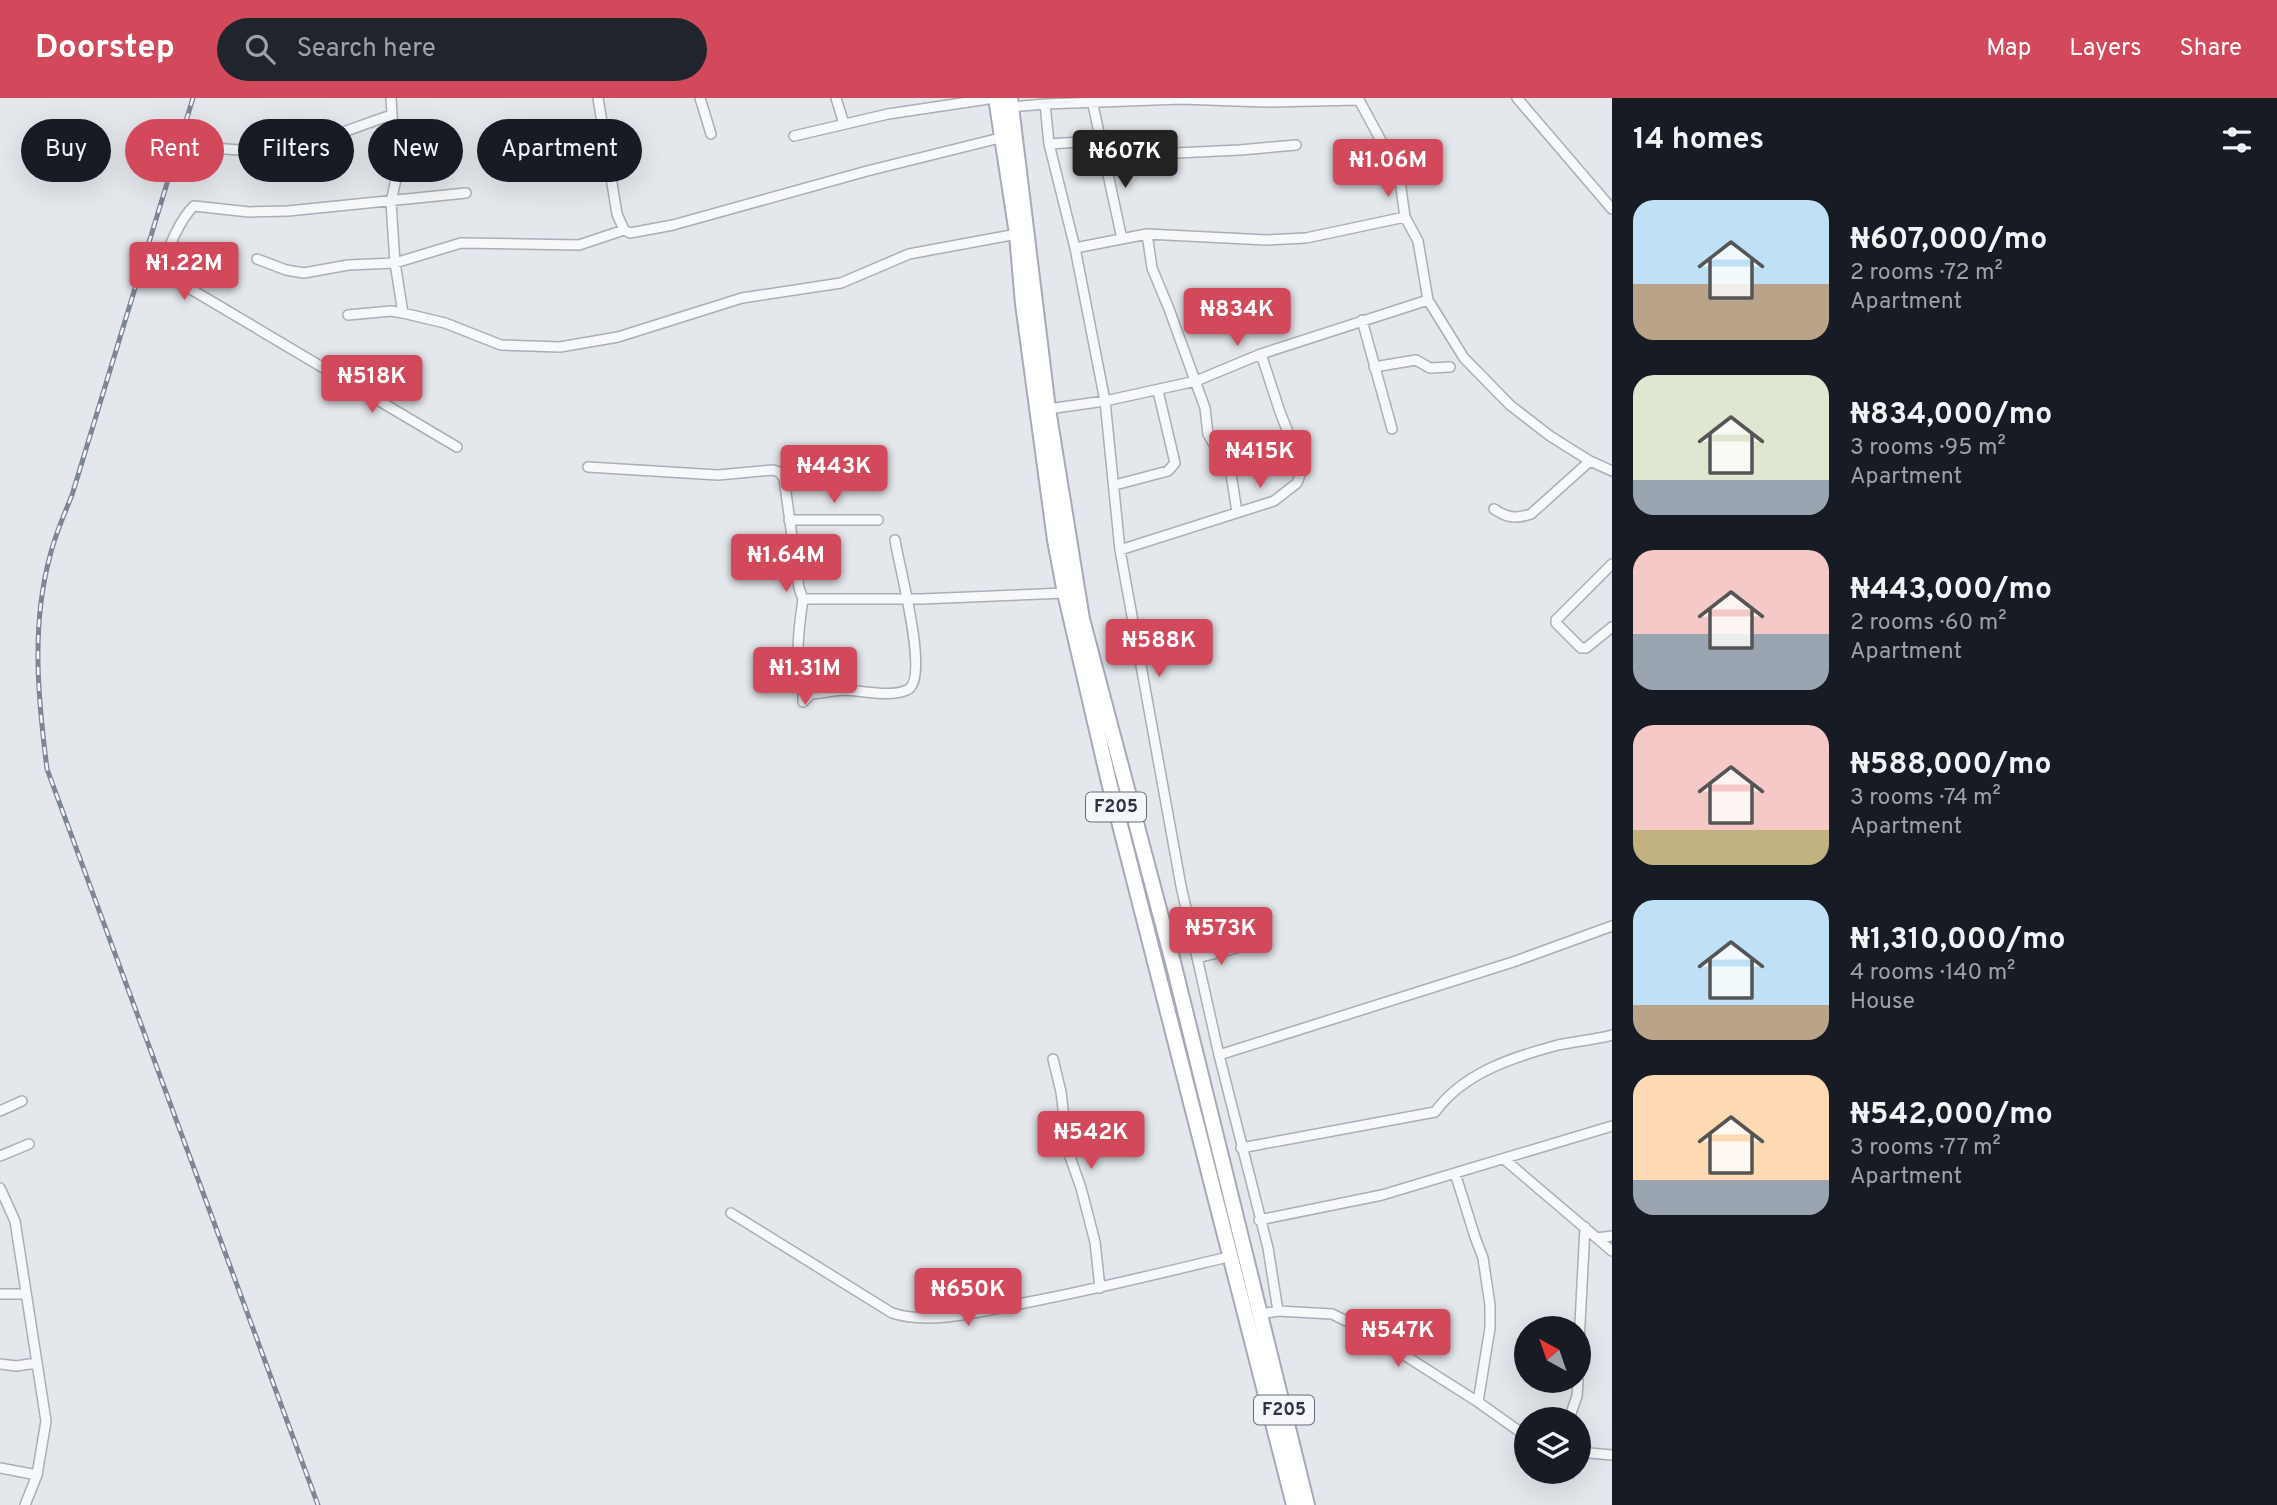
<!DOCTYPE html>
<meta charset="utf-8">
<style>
:root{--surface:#171b24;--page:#20242c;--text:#f1f3f6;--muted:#9ea1a6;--accent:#d1495b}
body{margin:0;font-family:Overpass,sans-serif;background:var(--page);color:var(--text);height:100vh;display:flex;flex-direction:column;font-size:26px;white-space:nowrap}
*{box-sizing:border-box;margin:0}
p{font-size:23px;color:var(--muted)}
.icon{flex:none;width:38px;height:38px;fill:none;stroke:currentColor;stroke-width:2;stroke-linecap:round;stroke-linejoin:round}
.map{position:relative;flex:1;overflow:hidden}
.drawer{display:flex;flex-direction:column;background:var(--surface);width:665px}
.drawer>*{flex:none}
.top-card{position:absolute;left:21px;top:21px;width:665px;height:63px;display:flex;gap:14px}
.needle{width:46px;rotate:320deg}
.buttons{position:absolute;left:1514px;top:1218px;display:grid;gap:14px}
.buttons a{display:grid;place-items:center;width:77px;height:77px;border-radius:50%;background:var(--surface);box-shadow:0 7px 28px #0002;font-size:35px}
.price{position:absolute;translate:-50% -60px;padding:0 16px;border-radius:7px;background:var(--accent);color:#fff;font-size:23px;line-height:46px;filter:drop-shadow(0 2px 4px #0008)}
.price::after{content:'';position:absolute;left:50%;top:42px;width:21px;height:16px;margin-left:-10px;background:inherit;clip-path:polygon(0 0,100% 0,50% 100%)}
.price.active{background:#222;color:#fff}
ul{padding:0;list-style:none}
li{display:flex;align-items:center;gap:21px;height:175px;padding:0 21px}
li span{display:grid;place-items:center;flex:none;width:196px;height:140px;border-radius:21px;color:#555}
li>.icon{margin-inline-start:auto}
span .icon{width:84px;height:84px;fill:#fffc;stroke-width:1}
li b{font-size:30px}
h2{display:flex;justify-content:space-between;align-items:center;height:84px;padding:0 21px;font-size:30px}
.pill{padding:0 24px;border-radius:32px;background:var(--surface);box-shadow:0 7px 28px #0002;font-size:24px;line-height:63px}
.pill.active{background:var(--accent);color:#fff}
header{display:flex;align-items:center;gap:42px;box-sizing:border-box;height:98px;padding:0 35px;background:var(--accent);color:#fff}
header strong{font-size:33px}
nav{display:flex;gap:38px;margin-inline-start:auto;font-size:24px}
.search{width:490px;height:63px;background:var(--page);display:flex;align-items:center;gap:18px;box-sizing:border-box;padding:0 24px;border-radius:38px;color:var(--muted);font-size:26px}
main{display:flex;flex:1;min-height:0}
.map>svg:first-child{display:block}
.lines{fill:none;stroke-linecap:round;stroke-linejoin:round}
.minor-casing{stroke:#a9aeb7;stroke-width:12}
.primary-casing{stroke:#a3abb8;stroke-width:18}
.minor{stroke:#f7f8fa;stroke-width:9}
.primary{stroke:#fff;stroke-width:14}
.rail-casing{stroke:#7d8696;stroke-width:5}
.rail{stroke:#f4f6f9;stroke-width:2.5;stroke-dasharray:8;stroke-linecap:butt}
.labels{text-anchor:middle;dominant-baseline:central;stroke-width:7;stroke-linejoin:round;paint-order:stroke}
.shield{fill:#f4f6f9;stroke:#676e7b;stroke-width:2}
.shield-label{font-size:18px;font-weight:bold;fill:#2b3445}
</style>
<header>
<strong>Doorstep</strong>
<div class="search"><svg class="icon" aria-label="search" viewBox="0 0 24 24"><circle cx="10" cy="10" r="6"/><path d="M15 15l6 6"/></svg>Search here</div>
<nav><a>Map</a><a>Layers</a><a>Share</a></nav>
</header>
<main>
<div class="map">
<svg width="1612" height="1407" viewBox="0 0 1612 1407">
<rect width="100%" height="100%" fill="#e4e7ec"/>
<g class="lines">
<!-- minor casing -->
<g class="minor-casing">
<path id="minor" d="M391,0L396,81L391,104L395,165L403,215L445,225L501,247L560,249L618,239L742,200L841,185L909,156L1017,136
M598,0L617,116L624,132L630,135L673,127L867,73L1000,40
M700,0L711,36
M836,0L844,26
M1358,0L1392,63L1400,83L1405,119L1418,143L1428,202L1464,260L1510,307L1550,338L1590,363L1612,373
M1517,0L1612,111
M1045,6L1181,1L1265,4L1358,2
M1093,7L1122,141
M1011,9L1045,6L1049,46L1075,150L1105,303L1120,452L1181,788L1219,957L1268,1150L1278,1213
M794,38L888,16L995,0
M1049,46L1080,44L1133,57L1240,52L1296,47
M193,47C229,53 267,55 303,46C333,40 362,26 392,17
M1147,136L1152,170L1169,211L1205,310L1208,336L1231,376L1237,414
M1075,150L1147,136L1267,142L1306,140L1405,119
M257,161L286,172L304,175L348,167L395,165L461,145L579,147L624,132
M348,217L391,213L403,215
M1362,222L1392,331
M1374,269L1416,262L1430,270L1450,269
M1048,311L1105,303L1196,283L1261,256L1428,202
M457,349L177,183C173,179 168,175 167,169C163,154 183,118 194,108L249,114L288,113L466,95
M588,369L718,377L773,372L779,374L784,380L799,490L803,501H921L1065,495
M1115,387L1168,373L1175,365L1158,293
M1494,411C1507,420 1516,421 1531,416L1590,363
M789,422H878
M1120,452L1274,403L1297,385L1300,377L1295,352L1280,314L1261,256
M1612,466L1556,522V525L1581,550H1586L1612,529
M803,501C800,521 790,586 811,596C822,595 832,593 843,592C862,592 889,600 907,592C931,582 898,465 895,442
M803,591V604L811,596
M1197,860L1237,850
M1219,957L1513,864L1612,828
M1053,961L1061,994L1068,1053L1081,1090L1095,1144L1100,1190
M0,1013L22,1003
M1241,1050L1435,1014C1463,975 1513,959 1558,947C1576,943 1594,942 1612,937
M0,1058L29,1046
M1504,1061L1612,1153
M1455,1075L1475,1139L1483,1160L1490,1207V1230L1478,1304
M0,1090L15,1123L46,1323L37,1377L25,1407
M731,1115L892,1215C931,1228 988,1212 1029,1204C1097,1191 1165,1174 1232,1158
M1259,1122L1382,1097L1612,1028
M1597,1140L1612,1138
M0,1196H26
M1260,1216L1278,1213L1332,1216L1363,1231L1478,1304L1526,1338
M1578,1264L1585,1129
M0,1266L16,1268L37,1265
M1569,1321L1577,1298L1578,1283
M1578,1354L1612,1357
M0,1370L37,1377"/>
</g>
<!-- primary casing -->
<g class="primary-casing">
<path id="primary" d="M996,0L1017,136L1023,206L1055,442L1065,495L1109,684L1294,1407
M1010,0L1048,311L1082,521L1174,868L1307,1407"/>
</g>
<!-- minor -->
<use href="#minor" class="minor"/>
<!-- primary -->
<use href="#primary" class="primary"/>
<!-- rail casing -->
<g class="rail-casing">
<path id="rail" d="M193,0L72,397C64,417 55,437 50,458C31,528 38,600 47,671L318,1407"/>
</g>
<!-- rail -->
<use href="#rail" class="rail"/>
</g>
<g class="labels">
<!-- shield labels -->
<g class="shield">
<rect x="1086" y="694.5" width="60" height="29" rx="5"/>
<rect x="1254" y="1297.5" width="60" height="29" rx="5"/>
</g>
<g class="shield-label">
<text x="1116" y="709">F205</text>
<text x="1284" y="1312">F205</text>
</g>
</g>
</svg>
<div class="buttons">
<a><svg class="needle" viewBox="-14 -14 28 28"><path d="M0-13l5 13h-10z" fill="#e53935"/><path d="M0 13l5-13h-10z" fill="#9ea1a6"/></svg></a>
<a><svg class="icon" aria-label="layers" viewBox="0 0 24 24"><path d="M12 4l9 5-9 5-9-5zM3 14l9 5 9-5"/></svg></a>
</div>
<b class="price active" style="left:1125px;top:92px">₦607K</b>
<b class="price" style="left:1388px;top:101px">₦1.06M</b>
<b class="price" style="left:184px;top:204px">₦1.22M</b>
<b class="price" style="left:1237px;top:250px">₦834K</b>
<b class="price" style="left:372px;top:317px">₦518K</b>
<b class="price" style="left:1260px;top:392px">₦415K</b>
<b class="price" style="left:834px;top:407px">₦443K</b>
<b class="price" style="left:786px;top:496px">₦1.64M</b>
<b class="price" style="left:1159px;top:581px">₦588K</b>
<b class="price" style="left:805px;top:609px">₦1.31M</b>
<b class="price" style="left:1221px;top:869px">₦573K</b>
<b class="price" style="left:1091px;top:1073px">₦542K</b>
<b class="price" style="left:968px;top:1230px">₦650K</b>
<b class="price" style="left:1398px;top:1271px">₦547K</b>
<div class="top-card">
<a class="pill">Buy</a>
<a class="pill active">Rent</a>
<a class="pill">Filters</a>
<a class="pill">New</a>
<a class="pill">Apartment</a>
</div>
</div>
<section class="drawer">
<h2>14 homes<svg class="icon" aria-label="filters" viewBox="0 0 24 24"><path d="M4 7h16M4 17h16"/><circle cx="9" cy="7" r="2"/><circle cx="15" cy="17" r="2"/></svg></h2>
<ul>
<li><span style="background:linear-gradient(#bfe0f5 60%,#b9a48a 0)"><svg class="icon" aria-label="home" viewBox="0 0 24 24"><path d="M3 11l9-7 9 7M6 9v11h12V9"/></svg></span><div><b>₦607,000/mo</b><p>2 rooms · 72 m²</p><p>Apartment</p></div></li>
<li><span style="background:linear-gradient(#dfe7d0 75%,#9aa5b1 0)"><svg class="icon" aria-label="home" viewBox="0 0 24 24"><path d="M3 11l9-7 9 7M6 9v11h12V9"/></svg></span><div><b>₦834,000/mo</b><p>3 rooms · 95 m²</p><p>Apartment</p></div></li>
<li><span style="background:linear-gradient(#f6c9c9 60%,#9aa5b1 0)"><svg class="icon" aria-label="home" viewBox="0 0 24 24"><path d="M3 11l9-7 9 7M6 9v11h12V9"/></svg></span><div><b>₦443,000/mo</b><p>2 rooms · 60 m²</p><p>Apartment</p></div></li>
<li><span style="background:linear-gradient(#f6c9c9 75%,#c2b280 0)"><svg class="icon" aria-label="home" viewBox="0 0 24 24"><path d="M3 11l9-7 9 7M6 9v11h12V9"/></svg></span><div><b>₦588,000/mo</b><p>3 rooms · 74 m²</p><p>Apartment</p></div></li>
<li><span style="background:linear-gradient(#bfe0f5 75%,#b9a48a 0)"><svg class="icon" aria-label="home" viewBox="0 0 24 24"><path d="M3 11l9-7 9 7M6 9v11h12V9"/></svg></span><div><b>₦1,310,000/mo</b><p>4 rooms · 140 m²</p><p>House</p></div></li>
<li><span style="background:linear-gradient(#ffd9b3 75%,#9aa5b1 0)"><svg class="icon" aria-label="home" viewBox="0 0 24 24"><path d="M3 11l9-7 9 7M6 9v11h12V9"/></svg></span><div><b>₦542,000/mo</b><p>3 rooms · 77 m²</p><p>Apartment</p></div></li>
</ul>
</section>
</main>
